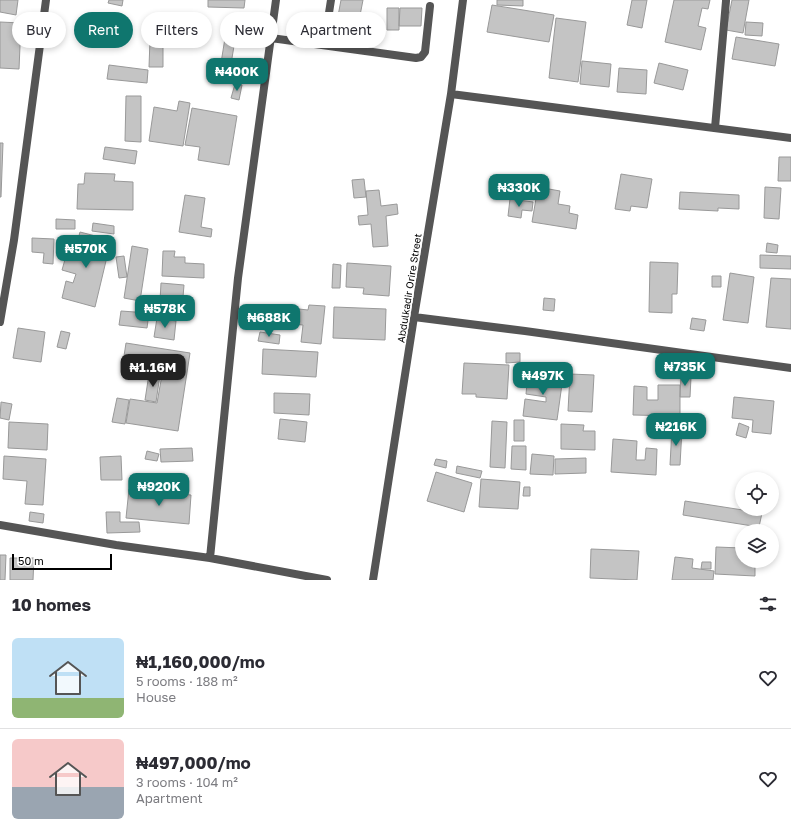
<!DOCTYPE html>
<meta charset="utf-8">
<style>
:root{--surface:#fff;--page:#f7f7f7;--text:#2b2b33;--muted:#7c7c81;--line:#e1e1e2;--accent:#0f766e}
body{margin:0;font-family:"Golos Text",sans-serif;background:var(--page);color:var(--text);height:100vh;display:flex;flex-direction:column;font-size:15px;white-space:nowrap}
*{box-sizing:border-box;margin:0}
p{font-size:13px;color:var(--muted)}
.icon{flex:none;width:22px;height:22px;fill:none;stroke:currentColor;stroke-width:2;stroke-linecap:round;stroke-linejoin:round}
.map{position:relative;height:580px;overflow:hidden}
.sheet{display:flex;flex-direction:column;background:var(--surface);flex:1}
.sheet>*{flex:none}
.hud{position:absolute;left:12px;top:12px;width:400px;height:36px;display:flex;gap:8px}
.tools{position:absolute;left:735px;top:472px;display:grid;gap:8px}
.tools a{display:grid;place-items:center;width:44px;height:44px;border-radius:50%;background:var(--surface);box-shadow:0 2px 6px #0003;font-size:20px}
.scale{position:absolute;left:12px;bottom:10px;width:100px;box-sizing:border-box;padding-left:4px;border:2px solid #000;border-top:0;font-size:11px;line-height:14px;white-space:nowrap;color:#000;-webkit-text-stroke:3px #fff;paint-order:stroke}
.price{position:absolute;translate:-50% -34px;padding:0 9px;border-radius:8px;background:var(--accent);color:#fff;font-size:13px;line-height:26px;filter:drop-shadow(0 1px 2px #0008)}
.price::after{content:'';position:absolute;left:50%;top:24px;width:12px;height:9px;margin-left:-6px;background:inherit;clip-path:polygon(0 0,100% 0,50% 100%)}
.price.selected{background:#222;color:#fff}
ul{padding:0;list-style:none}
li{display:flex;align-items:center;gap:12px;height:100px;padding:0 12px}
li+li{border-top:1px solid var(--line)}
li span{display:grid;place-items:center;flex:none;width:112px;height:80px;border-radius:6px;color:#555}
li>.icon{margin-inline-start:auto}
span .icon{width:48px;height:48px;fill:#fffc;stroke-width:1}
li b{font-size:17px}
h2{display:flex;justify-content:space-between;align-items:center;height:48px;padding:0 12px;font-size:17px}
.tag{padding:0 14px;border-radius:18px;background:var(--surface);box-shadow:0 2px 6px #0003;font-size:14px;line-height:36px}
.tag.selected{background:var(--accent);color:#fff}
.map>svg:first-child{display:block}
.building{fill:#c4c4c4;stroke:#999}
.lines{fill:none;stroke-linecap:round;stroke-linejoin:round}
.minor{stroke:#555;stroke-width:8}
.labels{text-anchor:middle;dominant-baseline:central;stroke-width:3.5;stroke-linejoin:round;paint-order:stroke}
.street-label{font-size:10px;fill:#000;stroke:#fff}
</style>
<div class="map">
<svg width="791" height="580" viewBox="0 0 791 580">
<rect width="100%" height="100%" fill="#fff"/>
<!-- building -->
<path class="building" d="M0,0H18L16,15L0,12Z
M109,0H123L122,6L108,3Z
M208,0H245L244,8L208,7Z
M341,0H363L356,36L335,32Z
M497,0H523V6L497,5Z
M632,0H647L642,28L627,25Z
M674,0H710L708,9L702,8L698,26L706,28L701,50L665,42Z
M732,0H749L743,33L726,30Z
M492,5L554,15L549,42L487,32Z
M387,8H399V30H387Z
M400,8H422L421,26H399Z
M556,18L586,22L578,82L549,78Z
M0,22L21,23L19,69L0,68Z
M746,22L763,23L762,36L745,35Z
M151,25L165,27L163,40L149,38Z
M736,37L779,44L775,66L732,59Z
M225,38L235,40L231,64L221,63Z
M150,40L163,41V67H149Z
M582,61L611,64L609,87L580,84Z
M659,63L688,70L683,90L654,83Z
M109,65L148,70L147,83L107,79Z
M619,68L647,70L646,94L617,92Z
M235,84L242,85L239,100L231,98Z
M126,96H141V142L125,141Z
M179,101L190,103L183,146L149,141L154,107L177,111Z
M192,108L237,116L229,165L198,160L200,147L185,145Z
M0,143H3L1,197H0Z
M105,147L137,151L135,164L103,159Z
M779,157H791V181H778Z
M85,173L115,174L114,181L133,182V210L77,209L78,184H84Z
M621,174L652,179L647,208L631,206L630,211L615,209Z
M364,179L366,197L354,198L352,180Z
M538,187L560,191L558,204L570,206L569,213L578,215L576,229L532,222Z
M765,187L781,188L779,219L764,218Z
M379,190L381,206L397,204L398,214L386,216L388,246L373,247L371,224L359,225L358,216L368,215L366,191Z
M680,192L739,195V209L718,208V211L679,209Z
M185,195L205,198L201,227L212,229L211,237L179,232Z
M510,199L533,202L532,211L522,210L521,218L508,216Z
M56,219L75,220V229H56Z
M93,223L114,226V234L92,231Z
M80,232L111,240L95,307L62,298L66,281L73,283L76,274L62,270L66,256L73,258Z
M32,238L54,239L53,264L43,263L44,253L32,252Z
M767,243L778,245L777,253L766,252Z
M132,246L148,249L140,301L124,298Z
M163,251H175L174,257H185V263L204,264V278L162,276Z
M760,255L791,256V269L760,268Z
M124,256L127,277L119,278L116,257Z
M650,262L678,263L677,294H672V313L649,312Z
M347,263L391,266L389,296L363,294L364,288L346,287Z
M333,264L341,265L340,288H332Z
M730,273L754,277L748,323L723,320Z
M712,276H721V287H712Z
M771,278L791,279V329L766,327Z
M161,283L184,285L182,309L177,308L176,319L166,318L168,302L160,301Z
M544,298L555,299L554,311L543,310Z
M309,305L325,306L321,344L301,342L303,325L269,322L271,306L308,310Z
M334,307L386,309L385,340L333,338Z
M121,311L149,313L147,328L119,325Z
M157,318L176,321L174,340L154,337Z
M692,318L706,320L704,331L690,329Z
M18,328L45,332L41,362L13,358Z
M61,331L70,333L66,349L57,347Z
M260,332L280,335L279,344L258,341Z
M126,343L190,353L178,431L126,423L130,399L157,403L162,375L122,369Z
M263,349L318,352L316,377L262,374Z
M506,353H520V362L506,363Z
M464,363L509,365L507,399L476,397V394H462Z
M528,373L563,377L557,420L523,416L525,399L546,402V397L526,394Z
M149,374L160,375L156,402L145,400Z
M570,374L594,375L592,412L568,411Z
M681,376L691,377L690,397H680Z
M658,385H680V416L633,415L634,386L647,387V400H658Z
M274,393L310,394L309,415L274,413Z
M734,397L774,401L771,434L752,432L753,420L732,418Z
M117,398L129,400L125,424L112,422Z
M1,402L12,404L9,420L0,418Z
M280,419L307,422L305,442L278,439Z
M514,420H524V441H514Z
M492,421L507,422L505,468L490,467Z
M9,422L48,424L47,450L8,448Z
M739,423L749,427L746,438L736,435Z
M561,424L584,425L583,431H595V450L561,449Z
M672,428L682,429L680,465H670Z
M613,439L637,441L636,460H645L646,448L657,449L656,475L611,472Z
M512,446H526V470L511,469Z
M192,448L193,461L161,462L160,449Z
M147,451L159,454L157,461L145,459Z
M532,454L554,456L553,475L530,474Z
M4,456L46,459L43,505L25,504L27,481L3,479Z
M121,456L122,480H101L100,457Z
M586,458V473L555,474V459Z
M436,459L447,461L446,468L434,465Z
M457,466L482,471L480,478L456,473Z
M436,472L472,483L464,512L427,501Z
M481,479L520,482L518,509L479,507Z
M524,487H530V496H523Z
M129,489L191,495L189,524L126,518Z
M685,501L762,513L759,527L683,515Z
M30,512L44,514L43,523L29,521Z
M106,512H120V522H139L140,532L107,533Z
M716,547L742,548V561H755V576L715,574Z
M591,549L639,551L637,580L590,578Z
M0,555H6L5,580H0Z
M675,557L693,559L692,568L714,571L713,580H672Z
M10,558H34L33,580H10Z
M702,562H711V569H701Z"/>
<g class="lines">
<!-- minor -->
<path class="minor" d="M271,38L416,58L421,57L425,52L430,6
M324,45L331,0
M451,94L791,138
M715,128L726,1
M414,317L525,331L791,368
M0,322L14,240L46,0
M0,525L116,545L210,558L327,580
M210,558L238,278L276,0
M373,580L414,317L451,94L463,0"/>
</g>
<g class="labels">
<!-- street labels -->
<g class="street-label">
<text transform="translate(409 288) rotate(-81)">Abdulkadir Orire Street</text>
</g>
</g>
</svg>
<div class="tools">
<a><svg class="icon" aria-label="locate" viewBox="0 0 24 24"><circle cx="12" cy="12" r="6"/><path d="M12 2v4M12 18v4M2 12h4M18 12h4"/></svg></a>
<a><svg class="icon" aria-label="layers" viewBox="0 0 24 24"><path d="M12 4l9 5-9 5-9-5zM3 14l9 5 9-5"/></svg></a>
</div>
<div class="scale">50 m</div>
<b class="price" style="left:237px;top:92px">₦400K</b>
<b class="price" style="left:519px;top:208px">₦330K</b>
<b class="price" style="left:86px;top:269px">₦570K</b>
<b class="price" style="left:165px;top:329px">₦578K</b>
<b class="price" style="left:269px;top:338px">₦688K</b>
<b class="price" style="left:685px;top:387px">₦735K</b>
<b class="price selected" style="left:153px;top:388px">₦1.16M</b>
<b class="price" style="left:543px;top:396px">₦497K</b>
<b class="price" style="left:676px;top:447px">₦216K</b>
<b class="price" style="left:159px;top:507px">₦920K</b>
<div class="hud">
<a class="tag">Buy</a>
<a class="tag selected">Rent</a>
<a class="tag">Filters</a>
<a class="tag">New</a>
<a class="tag">Apartment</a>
</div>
</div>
<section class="sheet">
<h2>10 homes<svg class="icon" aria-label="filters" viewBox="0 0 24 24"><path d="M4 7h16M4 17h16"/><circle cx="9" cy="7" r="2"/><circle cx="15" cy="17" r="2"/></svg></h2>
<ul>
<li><span style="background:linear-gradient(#bfe0f5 75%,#8fb573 0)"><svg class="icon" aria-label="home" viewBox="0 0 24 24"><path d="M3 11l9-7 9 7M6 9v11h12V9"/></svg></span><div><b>₦1,160,000/mo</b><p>5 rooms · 188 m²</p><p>House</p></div><svg class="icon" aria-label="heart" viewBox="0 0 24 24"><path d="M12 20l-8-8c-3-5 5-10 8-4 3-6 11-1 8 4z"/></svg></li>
<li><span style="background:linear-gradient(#f6c9c9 60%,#9aa5b1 0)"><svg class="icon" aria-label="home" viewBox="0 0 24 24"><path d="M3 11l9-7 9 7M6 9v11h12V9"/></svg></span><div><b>₦497,000/mo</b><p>3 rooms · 104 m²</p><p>Apartment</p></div><svg class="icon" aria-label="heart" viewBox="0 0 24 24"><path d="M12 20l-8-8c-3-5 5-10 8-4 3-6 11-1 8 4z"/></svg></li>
</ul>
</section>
